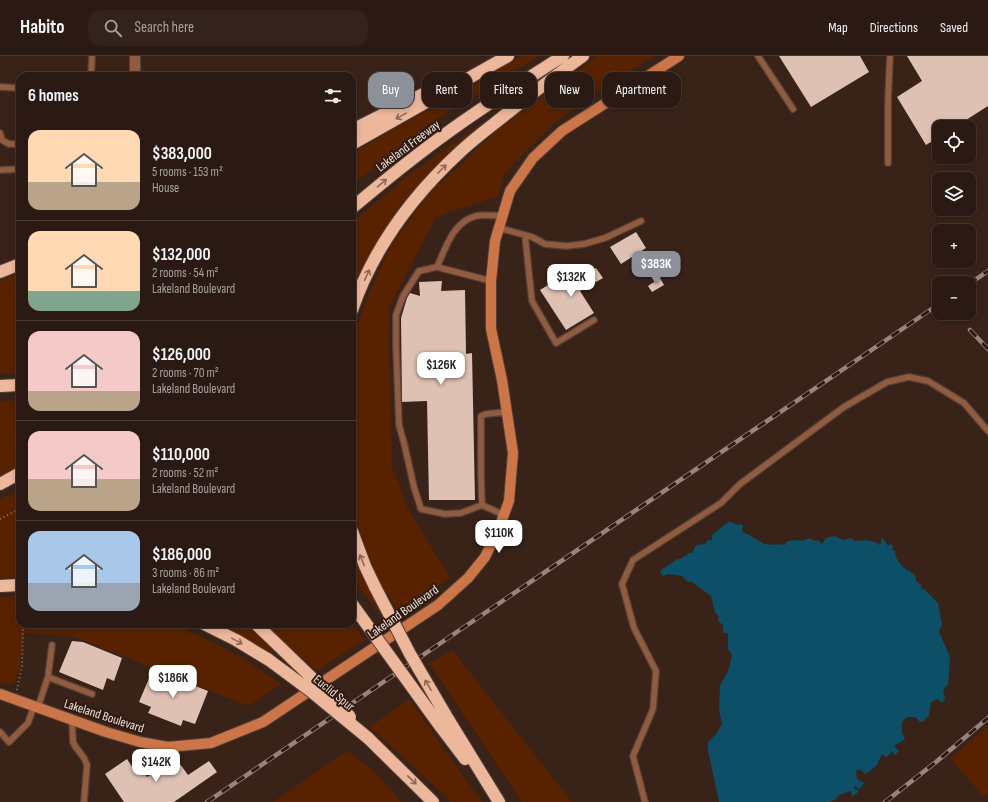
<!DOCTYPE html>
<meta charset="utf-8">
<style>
:root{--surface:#2b1a13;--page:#33231c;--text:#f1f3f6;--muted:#a6a1a0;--line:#473833;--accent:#8c9099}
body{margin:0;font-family:"Sofia Sans Condensed",sans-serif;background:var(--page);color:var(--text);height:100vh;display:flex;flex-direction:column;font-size:15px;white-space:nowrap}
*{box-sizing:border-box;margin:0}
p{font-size:13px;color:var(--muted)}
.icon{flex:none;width:22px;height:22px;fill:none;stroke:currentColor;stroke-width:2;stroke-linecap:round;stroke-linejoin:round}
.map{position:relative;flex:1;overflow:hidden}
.sheet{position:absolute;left:16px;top:16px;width:340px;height:556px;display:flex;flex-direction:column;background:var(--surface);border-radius:12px;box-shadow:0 2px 6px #0003,0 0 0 1px var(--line)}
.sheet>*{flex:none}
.hud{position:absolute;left:368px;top:16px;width:380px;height:36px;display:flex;gap:8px}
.tools{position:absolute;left:932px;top:64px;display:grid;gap:8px}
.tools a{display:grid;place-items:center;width:44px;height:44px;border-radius:8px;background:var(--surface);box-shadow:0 2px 6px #0003,0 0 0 1px var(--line);font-size:20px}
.price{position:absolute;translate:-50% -34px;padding:0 9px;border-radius:8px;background:#fff;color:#222;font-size:13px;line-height:26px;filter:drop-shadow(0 1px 2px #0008)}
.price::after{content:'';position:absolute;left:50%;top:24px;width:12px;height:9px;margin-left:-6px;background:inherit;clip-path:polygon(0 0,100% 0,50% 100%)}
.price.active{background:var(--accent);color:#fff}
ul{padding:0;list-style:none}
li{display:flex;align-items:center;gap:12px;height:100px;padding:0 12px}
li+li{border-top:1px solid var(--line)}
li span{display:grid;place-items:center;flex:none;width:112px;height:80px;border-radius:12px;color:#555}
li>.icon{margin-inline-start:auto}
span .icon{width:48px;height:48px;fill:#fffc;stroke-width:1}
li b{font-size:17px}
h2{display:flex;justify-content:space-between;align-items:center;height:48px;padding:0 12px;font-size:17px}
.pill{padding:0 14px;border-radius:12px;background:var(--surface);box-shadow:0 2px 6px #0003,0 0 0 1px var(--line);font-size:14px;line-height:36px}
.pill.active{background:var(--accent);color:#fff}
header{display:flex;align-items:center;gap:24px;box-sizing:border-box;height:56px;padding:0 20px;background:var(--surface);border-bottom:1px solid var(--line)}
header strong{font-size:19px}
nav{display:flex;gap:22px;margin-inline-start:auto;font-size:14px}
.search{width:280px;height:36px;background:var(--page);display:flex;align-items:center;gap:10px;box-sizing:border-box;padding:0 14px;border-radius:12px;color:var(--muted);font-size:15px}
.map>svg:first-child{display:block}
.green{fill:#582200}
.water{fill:#0c4f67}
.building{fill:#dec1b3}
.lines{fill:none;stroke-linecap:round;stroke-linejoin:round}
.lane-casing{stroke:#564138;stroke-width:8}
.street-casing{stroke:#564138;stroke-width:12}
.secondary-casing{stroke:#564138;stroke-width:12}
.highway-casing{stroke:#564138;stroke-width:14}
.path{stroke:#8c7a71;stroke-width:2;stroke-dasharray:1 3;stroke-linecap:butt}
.lane{stroke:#915b40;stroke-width:5.5}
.street{stroke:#915b40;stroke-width:10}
.secondary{stroke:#cb7548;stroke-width:10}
.highway{stroke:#edb79c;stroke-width:12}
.rail-casing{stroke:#97847c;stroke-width:4.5}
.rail{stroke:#2f1a0f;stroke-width:3;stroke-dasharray:9;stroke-linecap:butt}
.highway-bridge-casing{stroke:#564138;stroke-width:14;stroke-linecap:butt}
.highway-bridge{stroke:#edb79c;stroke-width:12}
.oneway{stroke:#8e6856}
.labels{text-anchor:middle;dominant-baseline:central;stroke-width:4;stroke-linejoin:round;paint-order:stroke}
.street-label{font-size:13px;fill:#efe0d9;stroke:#2f1a0f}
</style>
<header>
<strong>Habito</strong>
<div class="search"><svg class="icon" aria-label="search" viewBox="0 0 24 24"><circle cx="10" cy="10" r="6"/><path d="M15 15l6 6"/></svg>Search here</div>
<nav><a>Map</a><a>Directions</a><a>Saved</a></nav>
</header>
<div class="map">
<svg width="988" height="746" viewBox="0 0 988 746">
<rect width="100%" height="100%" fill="#392319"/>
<!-- green -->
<path class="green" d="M522,0H538L437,63L352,128V97L441,47Z
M597,0H654L594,37L553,68L515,106L504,119L498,140L436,161L389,251L392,411L408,453L450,522L398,556L375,516L356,464L352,445V290L357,271L369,237L393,186L431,136L499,73Z
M488,63L491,66L428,121L352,240V168L362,158L410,118Z
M20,217V318L0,317V225Z
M20,344V410L0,421V345Z
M20,433V521L0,522V444Z
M352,492L383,564L352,520Z
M16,540H20V568H174L240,600L281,628L248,650L73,580L24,577L20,606L16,625L9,629L0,626V541Z
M352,567L364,584L317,615L285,587L266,568Z
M223,568H246L273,595L270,598Z
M452,594L572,746H522L430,608Z
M409,643L482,746H450L441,736L370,671Z
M988,670V738L984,741L957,710L951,702Z
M347,695L375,716L401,746H273Z"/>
<!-- water -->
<path class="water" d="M729,465L737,469L741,468L743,470L742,476C751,478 757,485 765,488C771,490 778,487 785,489L787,485L799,484L802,485L810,482L814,485L818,484L822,488L826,482L835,480L843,484L851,482L855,485C863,484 873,483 879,489L881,487V483L883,482L888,490L891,488L893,490L892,494L895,495C895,504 904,513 911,516L912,519L913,517L915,519L916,525L921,529V532L925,534L938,547L942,568L939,576L950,601L948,629L943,634L945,643L942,647L937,643L931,646L929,659L923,666H920L915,661H907L902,666V676L905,683L894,690L899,695L894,700V696H892L886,701L882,698L877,709L866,718L860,714H856L857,723L864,727L860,733L857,732L856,730L854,731V733L858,734V736L852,741L851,735L839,739L835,744L828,746H719L708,694V686L716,678L722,668L719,654L720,630L729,613L732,598L728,594V577H723V569L718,565L719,561L715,556L711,540L692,526H688L682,520L668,518L663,520L661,518V514L676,504L682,502L689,497H692L696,489L705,488L708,484H712V479Z"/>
<!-- building -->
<path class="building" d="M779,0H860L869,16L811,51Z
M907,0H988V50L955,71H939V81L926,89L897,41L922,25Z
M636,176L646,192L621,208L610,191Z
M596,212L603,222L580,235L594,257L566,274L540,234L568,217L574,226Z
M660,222L664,229L652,236L648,230Z
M442,225L441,235L465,234L466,298L472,297L475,444H429L427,345L402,346L401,262L407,242L410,237L420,240L419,226Z
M72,585L83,586L122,602L114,625L107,622L103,634L59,616Z
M153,613L208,635L195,668L183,664L181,670L148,657L151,651L139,646Z
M127,703L133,712L138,708L147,721L162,711L167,717L180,708L188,719L209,705L217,716L174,746H124L105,718Z"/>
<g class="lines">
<!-- lane casing -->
<g class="lane-casing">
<path id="lane" d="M758,0L793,53
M91,20L92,0
M0,31L20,32
M0,77L2,84L9,88H20
M888,107V45L890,0
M0,114L20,113
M498,173L507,174L532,181L545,188L567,190L584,188L605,182L641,165
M525,180L532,245L556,287L594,264
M437,211C446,191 453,166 476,160C483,158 495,160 502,160
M482,449L461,457L445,458L421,453L414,431L404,387L399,369L396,289V259L403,240L419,215L437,211L491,225
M504,459L482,449L481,419V360L486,358L506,356
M48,621L52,589
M38,651L48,621L92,638
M72,663L73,686L75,690L84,702L87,709L84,746
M0,676L9,686L28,667L34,650
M645,746L633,700L653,653L656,615L634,572L622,528L633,504L721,447L740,428L844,351L887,326L909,321L928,325L964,347L988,375"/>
</g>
<!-- street casing -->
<g class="street-casing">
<path id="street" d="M135,0V20"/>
</g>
<!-- secondary casing -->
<g class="secondary-casing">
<path id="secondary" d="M0,638L106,676L140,686L168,691L211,687L263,666L438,549L468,522L485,501L499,472L509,445L513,397L502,324L491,273V225L495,185L510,135L533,102L562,75L679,0"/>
</g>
<!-- highway casing -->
<g class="highway-casing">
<path id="highway" d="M352,74L435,32
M352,88L508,0
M352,152C384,125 416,99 451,74C487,48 525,24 563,0
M0,216L20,208
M352,254C373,193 413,139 461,95C476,81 494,68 510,55C534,36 558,18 583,0
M0,330L20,329
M0,428L20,417
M352,475L365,510L375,531
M0,530L20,529
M204,568L236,584L269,604
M256,568L283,594
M448,663L499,746
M440,670L465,703
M368,682L433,746"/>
</g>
<!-- path -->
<path class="path" d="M352,198L356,195
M0,463L20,453
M17,634L22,610L23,568"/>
<!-- lane -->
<use href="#lane" class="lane"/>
<!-- street -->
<use href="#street" class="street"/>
<!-- secondary -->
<use href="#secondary" class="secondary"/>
<!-- highway -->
<use href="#highway" class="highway"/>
<!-- rail casing -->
<g class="rail-casing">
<path id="rail" d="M969,228L988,215
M970,274L988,293
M207,746L939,248
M885,746L936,706L988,662"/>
</g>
<!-- rail -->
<use href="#rail" class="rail"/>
<!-- highway-bridge casing -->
<g class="highway-bridge-casing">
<path id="highway-bridge" d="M375,531L410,598L448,663
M352,548L440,670
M283,594L338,647L350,661
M269,604L312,636L368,682"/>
</g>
<!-- highway-bridge -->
<use href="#highway-bridge" class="highway-bridge"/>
</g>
<!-- one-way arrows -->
<defs><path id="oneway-shaft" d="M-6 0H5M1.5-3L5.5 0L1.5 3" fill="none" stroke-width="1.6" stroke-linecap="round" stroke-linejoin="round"/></defs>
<g class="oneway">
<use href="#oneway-shaft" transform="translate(401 60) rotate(151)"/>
<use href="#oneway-shaft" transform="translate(442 113) rotate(-45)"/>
<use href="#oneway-shaft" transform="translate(382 127) rotate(-40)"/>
<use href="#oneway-shaft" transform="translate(367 219) rotate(-65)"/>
<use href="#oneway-shaft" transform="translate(362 504) rotate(-112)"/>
<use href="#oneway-shaft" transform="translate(237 585) rotate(29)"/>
<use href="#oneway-shaft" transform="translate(428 629) rotate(-120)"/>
<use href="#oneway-shaft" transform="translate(412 724) rotate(44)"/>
</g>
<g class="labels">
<!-- street labels -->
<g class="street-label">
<text transform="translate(408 90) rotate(-37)">Lakeland Freeway</text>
<text transform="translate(403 556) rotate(-35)">Lakeland Boulevard</text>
<text transform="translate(334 637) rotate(39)">Euclid Spur</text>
<text transform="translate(104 660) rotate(18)">Lakeland Boulevard</text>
</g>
</g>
</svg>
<div class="tools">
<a><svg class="icon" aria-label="locate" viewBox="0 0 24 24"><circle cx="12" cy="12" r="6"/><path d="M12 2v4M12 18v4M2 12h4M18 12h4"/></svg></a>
<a><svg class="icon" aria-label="layers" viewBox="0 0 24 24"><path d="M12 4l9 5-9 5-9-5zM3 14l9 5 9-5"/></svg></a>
<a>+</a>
<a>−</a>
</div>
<b class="price active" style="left:656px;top:229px">$383K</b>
<b class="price" style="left:571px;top:242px">$132K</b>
<b class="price" style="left:441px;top:330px">$126K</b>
<b class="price" style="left:499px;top:498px">$110K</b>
<b class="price" style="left:173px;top:643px">$186K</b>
<b class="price" style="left:156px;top:727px">$142K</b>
<div class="hud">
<a class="pill active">Buy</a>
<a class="pill">Rent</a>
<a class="pill">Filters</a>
<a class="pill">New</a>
<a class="pill">Apartment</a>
</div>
<section class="sheet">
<h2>6 homes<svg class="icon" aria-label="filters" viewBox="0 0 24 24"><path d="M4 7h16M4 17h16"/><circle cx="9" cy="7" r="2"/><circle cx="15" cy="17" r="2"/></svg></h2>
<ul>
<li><span style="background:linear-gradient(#ffd9b3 65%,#b9a48a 0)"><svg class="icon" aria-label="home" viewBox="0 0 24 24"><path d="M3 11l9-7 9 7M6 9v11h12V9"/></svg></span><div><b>$383,000</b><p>5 rooms · 153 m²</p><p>House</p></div></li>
<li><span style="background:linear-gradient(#ffd9b3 75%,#7fa58c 0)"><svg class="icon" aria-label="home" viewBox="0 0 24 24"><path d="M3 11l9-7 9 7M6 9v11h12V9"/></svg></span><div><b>$132,000</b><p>2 rooms · 54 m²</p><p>Lakeland Boulevard</p></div></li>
<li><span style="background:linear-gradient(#f6c9c9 75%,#b9a48a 0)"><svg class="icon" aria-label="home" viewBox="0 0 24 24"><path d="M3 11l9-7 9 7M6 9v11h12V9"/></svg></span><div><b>$126,000</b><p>2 rooms · 70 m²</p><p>Lakeland Boulevard</p></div></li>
<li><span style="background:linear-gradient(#f6c9c9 60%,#b9a48a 0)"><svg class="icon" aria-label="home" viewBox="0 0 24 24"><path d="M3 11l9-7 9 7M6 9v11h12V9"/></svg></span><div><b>$110,000</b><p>2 rooms · 52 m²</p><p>Lakeland Boulevard</p></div></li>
<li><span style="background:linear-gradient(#a9c7e8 65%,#9aa5b1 0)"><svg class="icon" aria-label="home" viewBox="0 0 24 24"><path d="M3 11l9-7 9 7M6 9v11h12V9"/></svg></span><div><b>$186,000</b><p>3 rooms · 86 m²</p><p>Lakeland Boulevard</p></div></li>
</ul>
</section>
</div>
